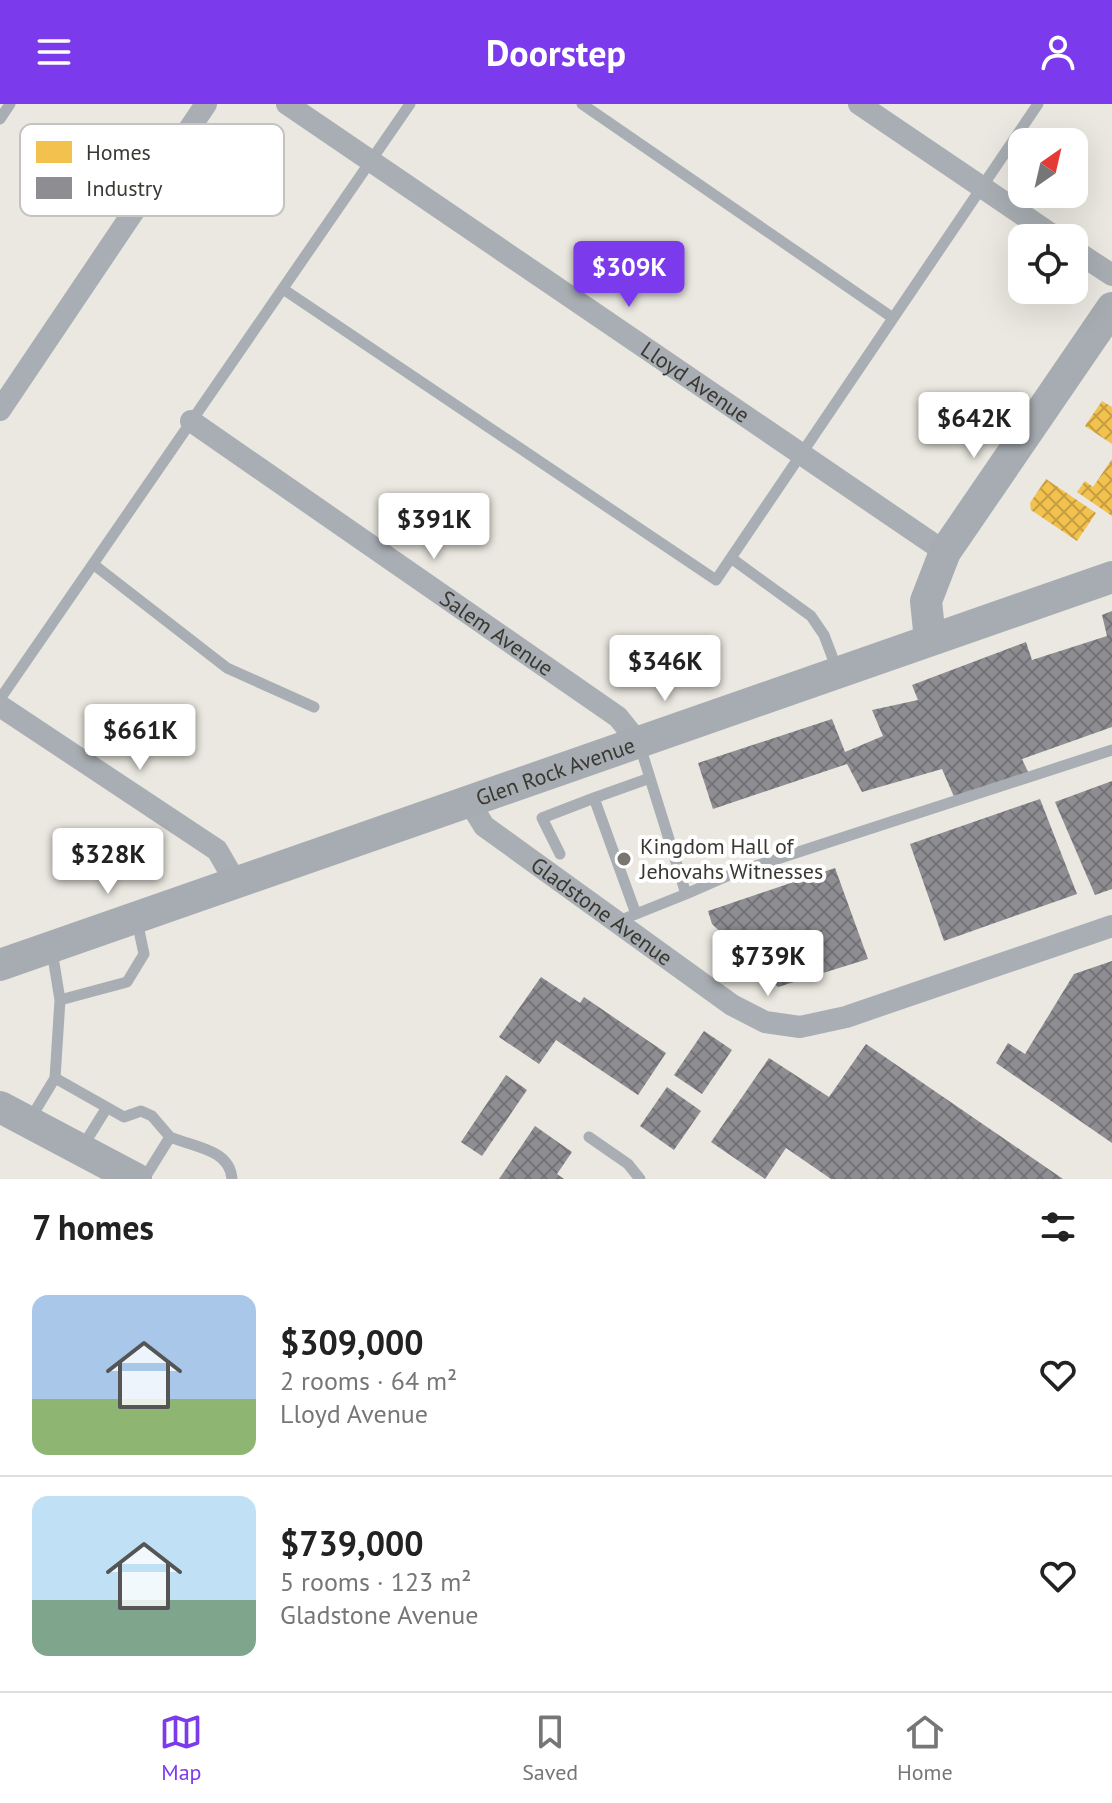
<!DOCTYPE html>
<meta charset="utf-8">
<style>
:root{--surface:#fff;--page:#f6f6f6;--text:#222;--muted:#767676;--line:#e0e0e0;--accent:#7c3aed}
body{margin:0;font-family:"PT Sans",sans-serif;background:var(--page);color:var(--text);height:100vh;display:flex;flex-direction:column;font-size:30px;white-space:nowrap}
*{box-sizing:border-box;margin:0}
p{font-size:26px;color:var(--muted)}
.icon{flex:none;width:44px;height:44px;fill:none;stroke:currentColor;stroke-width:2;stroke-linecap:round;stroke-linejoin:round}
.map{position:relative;height:1075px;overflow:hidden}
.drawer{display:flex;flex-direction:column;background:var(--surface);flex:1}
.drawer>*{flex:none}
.needle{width:52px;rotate:34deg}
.fabs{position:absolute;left:1008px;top:24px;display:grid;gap:16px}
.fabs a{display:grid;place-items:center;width:80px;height:80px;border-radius:16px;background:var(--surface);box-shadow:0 8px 32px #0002;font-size:40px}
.price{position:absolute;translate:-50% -68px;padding:0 18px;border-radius:8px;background:#fff;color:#222;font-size:26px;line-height:52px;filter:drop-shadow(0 2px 4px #0008)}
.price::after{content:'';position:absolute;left:50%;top:48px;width:24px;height:18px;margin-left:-12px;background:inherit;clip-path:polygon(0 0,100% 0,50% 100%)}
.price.current{background:var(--accent);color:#fff}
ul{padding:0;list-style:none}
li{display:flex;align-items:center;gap:24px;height:200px;padding:0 32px}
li+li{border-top:2px solid var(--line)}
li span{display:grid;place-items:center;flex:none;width:224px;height:160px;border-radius:16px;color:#555}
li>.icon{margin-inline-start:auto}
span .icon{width:96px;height:96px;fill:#fffc;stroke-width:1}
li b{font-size:34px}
h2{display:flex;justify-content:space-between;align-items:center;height:96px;padding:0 32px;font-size:34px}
header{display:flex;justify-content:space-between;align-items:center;height:104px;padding:0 32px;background:var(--accent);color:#fff;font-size:36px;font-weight:700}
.menu{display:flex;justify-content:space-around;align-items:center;height:112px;border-top:2px solid var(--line);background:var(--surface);font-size:22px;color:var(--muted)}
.menu a{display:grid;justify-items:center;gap:4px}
.menu .current{color:var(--accent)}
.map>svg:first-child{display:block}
.homes{fill:url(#homes-cross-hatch)}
.industry{fill:url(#industry-cross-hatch)}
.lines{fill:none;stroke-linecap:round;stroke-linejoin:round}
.lane{stroke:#a8aeb3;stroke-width:11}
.street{stroke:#a8aeb3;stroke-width:22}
.secondary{stroke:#a6acb1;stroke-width:32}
.poi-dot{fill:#78766f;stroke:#fff;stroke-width:3}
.labels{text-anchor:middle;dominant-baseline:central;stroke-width:8;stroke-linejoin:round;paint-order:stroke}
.street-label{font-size:22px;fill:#3a3832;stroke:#fff}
.poi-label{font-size:22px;fill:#3a3832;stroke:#fff;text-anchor:start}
.key{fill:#fff;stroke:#c4c3c2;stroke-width:2}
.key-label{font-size:22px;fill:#3a3832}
</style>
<header><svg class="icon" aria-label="menu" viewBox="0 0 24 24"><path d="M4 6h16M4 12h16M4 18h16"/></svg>Doorstep<svg class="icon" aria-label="person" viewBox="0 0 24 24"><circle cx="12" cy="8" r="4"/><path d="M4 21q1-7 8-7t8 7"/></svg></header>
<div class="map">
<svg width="1112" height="1075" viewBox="0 0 1112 1075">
<defs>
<pattern id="homes-cross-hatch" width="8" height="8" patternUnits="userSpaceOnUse" patternTransform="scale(2)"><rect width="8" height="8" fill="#f2c14e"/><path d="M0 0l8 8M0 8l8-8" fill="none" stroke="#c59e41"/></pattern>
<pattern id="industry-cross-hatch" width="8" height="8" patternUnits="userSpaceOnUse" patternTransform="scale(2)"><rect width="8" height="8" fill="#8d8d92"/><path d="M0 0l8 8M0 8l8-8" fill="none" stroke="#747478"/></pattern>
</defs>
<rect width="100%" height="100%" fill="#eae8e0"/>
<!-- homes -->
<path class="homes" d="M1102,297L1112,303V340L1085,322Z
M1112,355V412L1077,388L1085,377L1093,383Z
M1046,375L1096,409L1077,437L1031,406L1030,399Z"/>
<!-- industry -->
<path class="industry" d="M1112,507V623L1022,655L1030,672L955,695L942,665L862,688L847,660L713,705L698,659L832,615L845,648L883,632L872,606L918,596L912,581L1026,538L1032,556L1107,532L1102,511Z
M1112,677V785L1095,791L1055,698Z
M1040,695L1077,790L944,837L910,740Z
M835,764L868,855L778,883L712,820L708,807Z
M1112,857V1039L996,959L1008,939L1025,950L1074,870Z
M541,873L580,899L584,893L666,949L638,991L556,936L539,960L499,933Z
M704,927L732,946L702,990L674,971Z
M866,940L1063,1075H831L786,1044L765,1075L711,1038L769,954L829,993Z
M506,971L527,986L482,1052L461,1038Z
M667,983L701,1007L674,1046L640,1022Z
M535,1022L572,1048L557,1070L564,1075H499Z"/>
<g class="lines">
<!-- lane -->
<path class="lane" d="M582,0L893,214
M0,15L10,0
M283,185L716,476L1038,0
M731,454L811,512L824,531L838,568
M93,460L227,564L314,603
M0,595L410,0
M560,750L542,714L594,694
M686,790L734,769L1112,646
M636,810L594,694L650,674
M616,818L686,790L640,642
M52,847L60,896L55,974L124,1013L141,1007L152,1012L170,1033L144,1075
M60,896L127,878L144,850L137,817
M29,1017L55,974
M170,1033C194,1043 230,1045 232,1075
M589,1033L628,1060L640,1075
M81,1045L106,1005"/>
<!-- street -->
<g class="street">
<path id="s1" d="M287,0L945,448"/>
<path d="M859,0L1057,134"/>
<path d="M1074,146L1112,171"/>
<path d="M0,306L206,0"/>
<path id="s2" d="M191,317L618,613L638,638"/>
<path d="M0,602L217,746L235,777"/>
<path id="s3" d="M468,696L484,722L732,901L765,918L800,923L846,913L1112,822"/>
</g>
<!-- secondary -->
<g class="secondary">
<path d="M930,536L926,497L945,448L1112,204"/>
<path id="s4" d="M0,861L1112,473"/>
<path d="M0,1003L136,1075"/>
</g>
</g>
<!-- markers -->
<circle class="poi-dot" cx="624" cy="755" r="8"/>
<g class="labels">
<!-- street labels -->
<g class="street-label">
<text stroke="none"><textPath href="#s1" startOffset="494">Lloyd Avenue</textPath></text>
<text stroke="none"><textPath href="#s2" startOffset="372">Salem Avenue</textPath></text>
<text stroke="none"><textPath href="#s4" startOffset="588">Glen Rock Avenue</textPath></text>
<text stroke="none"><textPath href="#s3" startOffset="176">Gladstone Avenue</textPath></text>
</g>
<!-- poi labels -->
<g class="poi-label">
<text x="640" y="742">Kingdom Hall of<tspan x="640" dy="25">Jehovahs Witnesses</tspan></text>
</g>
</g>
<!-- legend -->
<rect x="20" y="20" width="264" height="92" rx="12" class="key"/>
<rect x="36" y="37" width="36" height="22" fill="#f2c14e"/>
<rect x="36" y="73" width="36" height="22" fill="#8d8d92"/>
<g class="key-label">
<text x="86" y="56">Homes</text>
<text x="86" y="92">Industry</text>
</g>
</svg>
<div class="fabs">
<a><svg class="needle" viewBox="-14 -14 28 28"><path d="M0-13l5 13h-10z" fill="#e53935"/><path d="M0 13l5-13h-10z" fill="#767676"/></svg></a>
<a><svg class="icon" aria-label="locate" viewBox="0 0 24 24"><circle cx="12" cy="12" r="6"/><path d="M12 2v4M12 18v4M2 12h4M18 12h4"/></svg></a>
</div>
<b class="price current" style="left:629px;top:205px">$309K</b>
<b class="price" style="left:974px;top:356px">$642K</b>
<b class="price" style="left:434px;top:457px">$391K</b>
<b class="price" style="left:665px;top:599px">$346K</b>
<b class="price" style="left:140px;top:668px">$661K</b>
<b class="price" style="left:108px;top:792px">$328K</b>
<b class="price" style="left:768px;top:894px">$739K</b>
</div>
<section class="drawer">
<h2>7 homes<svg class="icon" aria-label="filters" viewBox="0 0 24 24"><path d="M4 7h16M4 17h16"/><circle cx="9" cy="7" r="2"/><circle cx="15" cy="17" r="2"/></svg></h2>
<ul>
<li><span style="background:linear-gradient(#a9c7e8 65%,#8fb573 0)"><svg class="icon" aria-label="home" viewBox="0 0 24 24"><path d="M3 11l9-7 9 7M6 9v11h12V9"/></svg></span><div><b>$309,000</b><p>2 rooms · 64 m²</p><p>Lloyd Avenue</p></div><svg class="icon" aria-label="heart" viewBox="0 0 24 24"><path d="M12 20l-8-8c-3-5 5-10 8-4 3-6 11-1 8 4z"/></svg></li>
<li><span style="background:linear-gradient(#bfe0f5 65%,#7fa58c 0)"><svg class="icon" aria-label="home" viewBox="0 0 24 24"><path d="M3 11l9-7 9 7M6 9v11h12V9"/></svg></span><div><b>$739,000</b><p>5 rooms · 123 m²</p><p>Gladstone Avenue</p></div><svg class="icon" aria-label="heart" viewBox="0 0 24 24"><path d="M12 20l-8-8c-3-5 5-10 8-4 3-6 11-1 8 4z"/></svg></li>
</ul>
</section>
<nav class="menu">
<a class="current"><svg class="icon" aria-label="map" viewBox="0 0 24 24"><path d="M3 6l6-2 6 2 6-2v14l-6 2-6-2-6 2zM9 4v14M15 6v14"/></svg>Map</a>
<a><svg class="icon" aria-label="saved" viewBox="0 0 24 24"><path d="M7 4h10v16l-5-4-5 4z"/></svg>Saved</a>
<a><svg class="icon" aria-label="home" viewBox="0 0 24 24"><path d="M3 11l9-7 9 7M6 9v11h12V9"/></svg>Home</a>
</nav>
